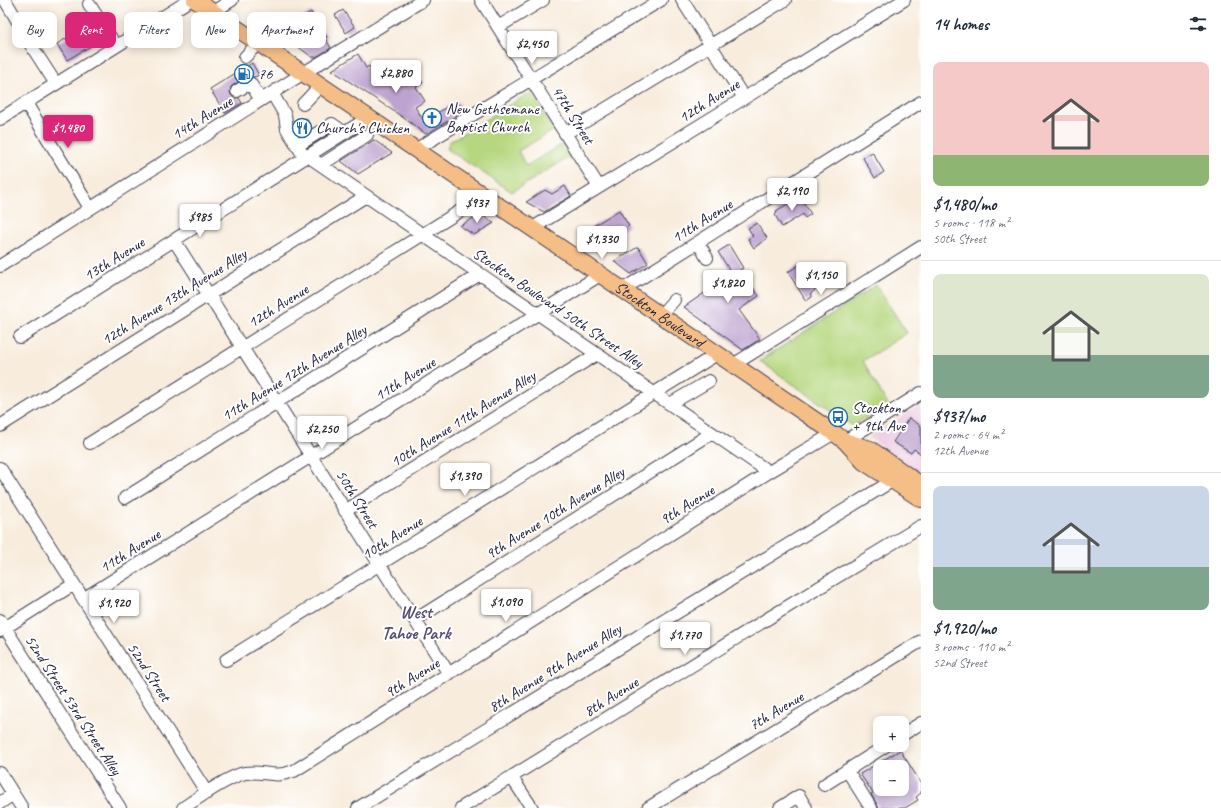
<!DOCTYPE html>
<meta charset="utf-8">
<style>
:root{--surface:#fff;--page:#f2f2f3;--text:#1f2937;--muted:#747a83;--line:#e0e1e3;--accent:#db2777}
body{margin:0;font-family:Caveat,sans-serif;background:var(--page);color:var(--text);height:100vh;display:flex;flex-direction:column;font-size:15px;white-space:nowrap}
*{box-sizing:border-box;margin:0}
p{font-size:13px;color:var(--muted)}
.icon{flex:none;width:22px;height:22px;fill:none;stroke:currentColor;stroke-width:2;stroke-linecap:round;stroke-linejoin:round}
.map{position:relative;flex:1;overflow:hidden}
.sheet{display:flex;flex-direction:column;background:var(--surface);width:300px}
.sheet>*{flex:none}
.guide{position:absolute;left:12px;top:12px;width:380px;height:36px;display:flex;gap:8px}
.tools{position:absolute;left:873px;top:716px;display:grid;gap:8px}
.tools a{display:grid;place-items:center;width:36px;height:36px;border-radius:8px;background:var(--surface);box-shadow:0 2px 10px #0003;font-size:20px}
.price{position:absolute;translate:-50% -34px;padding:0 9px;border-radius:4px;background:#fff;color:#222;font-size:13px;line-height:26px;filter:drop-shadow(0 1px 2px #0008)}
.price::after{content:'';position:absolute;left:50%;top:24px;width:12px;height:9px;margin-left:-6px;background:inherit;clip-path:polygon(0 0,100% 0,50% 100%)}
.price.active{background:var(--accent);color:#fff}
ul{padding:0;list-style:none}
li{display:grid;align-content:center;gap:8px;height:212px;padding:0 12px}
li+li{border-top:1px solid var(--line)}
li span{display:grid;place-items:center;height:124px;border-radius:8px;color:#555}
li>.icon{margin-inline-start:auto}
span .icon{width:72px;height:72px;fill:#fffc;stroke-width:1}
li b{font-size:17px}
h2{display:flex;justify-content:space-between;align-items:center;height:48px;padding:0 12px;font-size:17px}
.chip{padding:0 14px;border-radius:8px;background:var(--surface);box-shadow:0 2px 10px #0003;font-size:14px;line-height:36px}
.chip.active{background:var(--accent);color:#fff}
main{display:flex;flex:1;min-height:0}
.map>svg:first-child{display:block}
.built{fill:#efd0e6}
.green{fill:#b6d77f;stroke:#6c7c5d}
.building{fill:#bda3cf;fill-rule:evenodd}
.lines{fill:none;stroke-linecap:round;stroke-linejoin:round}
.minor-casing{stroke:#424053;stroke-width:14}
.major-casing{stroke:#424053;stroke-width:18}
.minor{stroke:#fff;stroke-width:12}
.major{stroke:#f6be87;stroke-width:16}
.labels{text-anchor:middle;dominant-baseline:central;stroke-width:4;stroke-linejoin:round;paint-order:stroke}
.poi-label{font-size:16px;fill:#22223b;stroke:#fff;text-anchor:start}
.street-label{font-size:16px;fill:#22223b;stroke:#fff}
.quarter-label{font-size:18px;font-weight:bold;fill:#584f6f;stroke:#fff}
</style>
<main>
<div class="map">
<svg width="921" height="808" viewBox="0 0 921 808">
<rect width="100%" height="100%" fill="#fff"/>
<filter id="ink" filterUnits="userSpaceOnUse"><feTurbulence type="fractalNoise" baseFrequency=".025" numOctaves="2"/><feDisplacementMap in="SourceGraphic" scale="8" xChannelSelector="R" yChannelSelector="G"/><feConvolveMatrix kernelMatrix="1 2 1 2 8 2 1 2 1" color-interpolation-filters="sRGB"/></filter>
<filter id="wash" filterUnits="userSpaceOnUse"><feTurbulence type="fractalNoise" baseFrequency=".012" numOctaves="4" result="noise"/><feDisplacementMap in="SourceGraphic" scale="16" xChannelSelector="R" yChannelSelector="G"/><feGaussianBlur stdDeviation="0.9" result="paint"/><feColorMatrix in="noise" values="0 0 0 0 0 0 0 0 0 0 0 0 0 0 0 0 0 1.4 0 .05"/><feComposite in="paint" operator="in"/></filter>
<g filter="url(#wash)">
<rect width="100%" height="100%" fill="#f8ecdc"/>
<!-- built -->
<path class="built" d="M921,404V474L869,437Z"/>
<!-- green -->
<path class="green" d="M531,92L554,130L518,151L526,166L563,144L571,156L512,192L447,149L449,142Z
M876,285L907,333L863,361L888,405L853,426L760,361Z"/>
<g id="blocks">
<!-- building -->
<path class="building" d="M343,10L355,27L346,33L335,15Z
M311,12L327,37L325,38L331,48L316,57H312L278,32Z
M92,23L103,39L67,60L57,44Z
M358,54L366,68L369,66L377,78L389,71L393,77L400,73L405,81L417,74L423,83L416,87L425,101L415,107L424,121L457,101L464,111L426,134L401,116L332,70Z
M252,63L259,75L255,77L250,76H246L231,87L230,92L231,95L234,98H239L242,103L225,113L210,89Z
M306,118L312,128L300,135L294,126Z
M374,140L392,153L358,174L341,161Z
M872,152L884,172L875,178L863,158Z
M565,186L571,196L544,212L526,202L545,190L552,194Z
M796,197L797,199L800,197L811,214L805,218L803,214L782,227L775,215L777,213L776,211L791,202L790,200Z
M619,210L629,226L594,248L577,236Z
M480,214L494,223L474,235L460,226Z
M757,223L767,238L754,248L748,239L753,236L748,228Z
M729,245L743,268L740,270L749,284H750L759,296L739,310L760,339L743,350L684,307L732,274L718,252Z
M638,247L648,263L631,274L614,261Z
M799,265L815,290L810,294L812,297L806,301L788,272Z
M909,418L921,426V454L914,449L911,453L893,442Z
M900,750L921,783V793L916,797L918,800L905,808H879L871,794L873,793L860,774ZM880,767H902V789H880Z"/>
</g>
</g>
<g filter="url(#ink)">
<use href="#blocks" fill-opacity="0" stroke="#424053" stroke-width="1"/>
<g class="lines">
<!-- minor casing -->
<g class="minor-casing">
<path id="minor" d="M5,0L23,30
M481,0L599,187
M682,0L744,98
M89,4L116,46
M213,12L232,0
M498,27L543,0
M27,39L56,84
M245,57L258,43
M237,91L250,83L261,100
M272,93L285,115L287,129L305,158
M26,103L90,208
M303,104L320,86
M0,119L190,0
M566,133L785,0
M297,146L332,124L345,133
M415,150L661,0
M308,156L769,472
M321,165L367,135
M531,229L904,0
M174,240L449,674
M698,242L707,258
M0,266L302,74L423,0
M622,290L921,102
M660,316L674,300
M20,337L368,118
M733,365L921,247
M670,404L709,381
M0,426L366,196
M845,441L921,393
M90,443L484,196
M0,468L207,793
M125,498L480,274
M345,511L597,354
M83,599L600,275
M0,620L120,808
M415,620L712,433
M0,631L74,584
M226,660L717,354
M902,735L921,723
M847,770L871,808
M0,773L22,808
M512,778L532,808
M824,785L887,745
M0,803L13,794
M183,808C198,798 229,776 245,773C264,770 273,779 294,771L769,472L834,433
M358,808L892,481
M461,808L772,616L921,526
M648,808L921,641
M780,808L799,796L806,808"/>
</g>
<!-- major casing -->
<g class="major-casing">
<g id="major">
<path id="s1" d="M195,0L834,433L845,441L864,462L921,499"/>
<path d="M847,442L870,449L921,485"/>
</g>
</g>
<!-- minor -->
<use href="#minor" class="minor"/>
<!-- major -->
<use href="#major" class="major"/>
</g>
</g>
<!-- icons -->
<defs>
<g id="fuel-ring" transform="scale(1)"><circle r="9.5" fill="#fff" stroke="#1f6fb2" stroke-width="1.5"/><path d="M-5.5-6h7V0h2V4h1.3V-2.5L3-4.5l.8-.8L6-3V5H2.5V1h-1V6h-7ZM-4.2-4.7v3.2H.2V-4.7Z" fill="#1f6fb2"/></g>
<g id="church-ring" transform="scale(1)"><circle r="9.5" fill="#fff" stroke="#1f6fb2" stroke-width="1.5"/><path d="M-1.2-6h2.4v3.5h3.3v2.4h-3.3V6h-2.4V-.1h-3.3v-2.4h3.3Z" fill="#1f6fb2"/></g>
<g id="restaurant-ring" transform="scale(1)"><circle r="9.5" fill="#fff" stroke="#1f6fb2" stroke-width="1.5"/><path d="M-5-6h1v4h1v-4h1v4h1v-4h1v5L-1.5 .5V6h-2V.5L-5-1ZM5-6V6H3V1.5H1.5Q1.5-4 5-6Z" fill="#1f6fb2"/></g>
<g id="bus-ring" transform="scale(1)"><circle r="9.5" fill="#fff" stroke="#1f6fb2" stroke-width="1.5"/><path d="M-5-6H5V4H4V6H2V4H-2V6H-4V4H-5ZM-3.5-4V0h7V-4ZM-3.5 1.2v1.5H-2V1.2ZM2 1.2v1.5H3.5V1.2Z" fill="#1f6fb2"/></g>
</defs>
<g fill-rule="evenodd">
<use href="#fuel-ring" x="244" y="74"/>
<use href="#church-ring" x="432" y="118"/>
<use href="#restaurant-ring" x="302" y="128"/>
<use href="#bus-ring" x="838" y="417"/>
</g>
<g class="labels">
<!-- poi labels -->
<g class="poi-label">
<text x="258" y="74">76</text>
<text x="446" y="109">New Gethsemane<tspan x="446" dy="18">Baptist Church</tspan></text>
<text x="316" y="128">Church's Chicken</text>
<text x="852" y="408">Stockton<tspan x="852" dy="18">+ 9th Ave</tspan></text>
</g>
<!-- street labels -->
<g class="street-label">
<text transform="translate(709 101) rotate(-32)">12th Avenue</text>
<text transform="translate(573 115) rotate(58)">47th Street</text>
<text transform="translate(202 118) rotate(-32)">14th Avenue</text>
<text transform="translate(702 221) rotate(-32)">11th Avenue</text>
<text transform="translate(114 259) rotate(-32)">13th Avenue</text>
<text transform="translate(174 297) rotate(-32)">12th Avenue 13th Avenue Alley</text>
<text transform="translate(278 306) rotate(-32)">12th Avenue</text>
<text transform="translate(558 308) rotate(34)">Stockton Boulevard 50th Street Alley</text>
<text stroke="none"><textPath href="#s1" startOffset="561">Stockton Boulevard</textPath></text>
<text transform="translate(294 373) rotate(-32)">11th Avenue 12th Avenue Alley</text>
<text transform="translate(405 379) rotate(-32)">11th Avenue</text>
<text transform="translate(463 419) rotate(-32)">10th Avenue 11th Avenue Alley</text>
<text transform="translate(357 499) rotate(58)">50th Street</text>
<text transform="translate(687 505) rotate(-32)">9th Avenue</text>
<text transform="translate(555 513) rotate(-32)">9th Avenue 10th Avenue Alley</text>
<text transform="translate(392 538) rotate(-32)">10th Avenue</text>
<text transform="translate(130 551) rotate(-32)">11th Avenue</text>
<text transform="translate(555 668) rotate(-32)">8th Avenue 9th Avenue Alley</text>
<text transform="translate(149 672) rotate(57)">52nd Street</text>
<text transform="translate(412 678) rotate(-32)">9th Avenue</text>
<text transform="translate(611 697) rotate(-32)">8th Avenue</text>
<text transform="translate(73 705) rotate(57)">52nd Street 53rd Street Alley</text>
<text transform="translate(776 711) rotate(-31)">7th Avenue</text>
</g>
<!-- quarter labels -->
<g class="quarter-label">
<text x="416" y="612">West<tspan x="416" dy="21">Tahoe Park</tspan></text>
</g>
</g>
</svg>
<div class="tools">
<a>+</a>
<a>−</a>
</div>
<b class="price" style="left:532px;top:65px">$2,450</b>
<b class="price" style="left:396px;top:94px">$2,880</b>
<b class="price active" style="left:68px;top:149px">$1,480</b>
<b class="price" style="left:792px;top:212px">$2,190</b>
<b class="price" style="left:477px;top:224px">$937</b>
<b class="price" style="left:200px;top:238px">$985</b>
<b class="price" style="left:602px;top:260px">$1,330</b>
<b class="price" style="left:821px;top:296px">$1,150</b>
<b class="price" style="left:728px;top:304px">$1,820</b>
<b class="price" style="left:322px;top:450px">$2,250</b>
<b class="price" style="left:465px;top:497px">$1,390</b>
<b class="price" style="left:506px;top:623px">$1,090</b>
<b class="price" style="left:114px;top:624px">$1,920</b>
<b class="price" style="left:685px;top:656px">$1,770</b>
<div class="guide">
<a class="chip">Buy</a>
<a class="chip active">Rent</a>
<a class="chip">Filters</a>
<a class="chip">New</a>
<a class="chip">Apartment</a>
</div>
</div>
<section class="sheet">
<h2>14 homes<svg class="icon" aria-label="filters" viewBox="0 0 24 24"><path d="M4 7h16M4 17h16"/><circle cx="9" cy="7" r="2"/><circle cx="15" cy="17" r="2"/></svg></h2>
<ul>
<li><span style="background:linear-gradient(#f6c9c9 75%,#8fb573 0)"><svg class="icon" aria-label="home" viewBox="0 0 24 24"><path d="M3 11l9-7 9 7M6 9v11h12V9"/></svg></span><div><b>$1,480/mo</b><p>5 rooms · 118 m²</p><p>50th Street</p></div></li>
<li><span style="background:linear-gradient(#dfe7d0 65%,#7fa58c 0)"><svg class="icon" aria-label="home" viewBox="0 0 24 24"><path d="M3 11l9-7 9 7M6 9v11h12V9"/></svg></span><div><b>$937/mo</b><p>2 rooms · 64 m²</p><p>12th Avenue</p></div></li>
<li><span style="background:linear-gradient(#c9d6e8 65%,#7fa58c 0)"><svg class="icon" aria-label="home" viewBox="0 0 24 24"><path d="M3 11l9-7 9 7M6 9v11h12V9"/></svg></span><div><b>$1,920/mo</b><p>3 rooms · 110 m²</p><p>52nd Street</p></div></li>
</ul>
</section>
</main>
